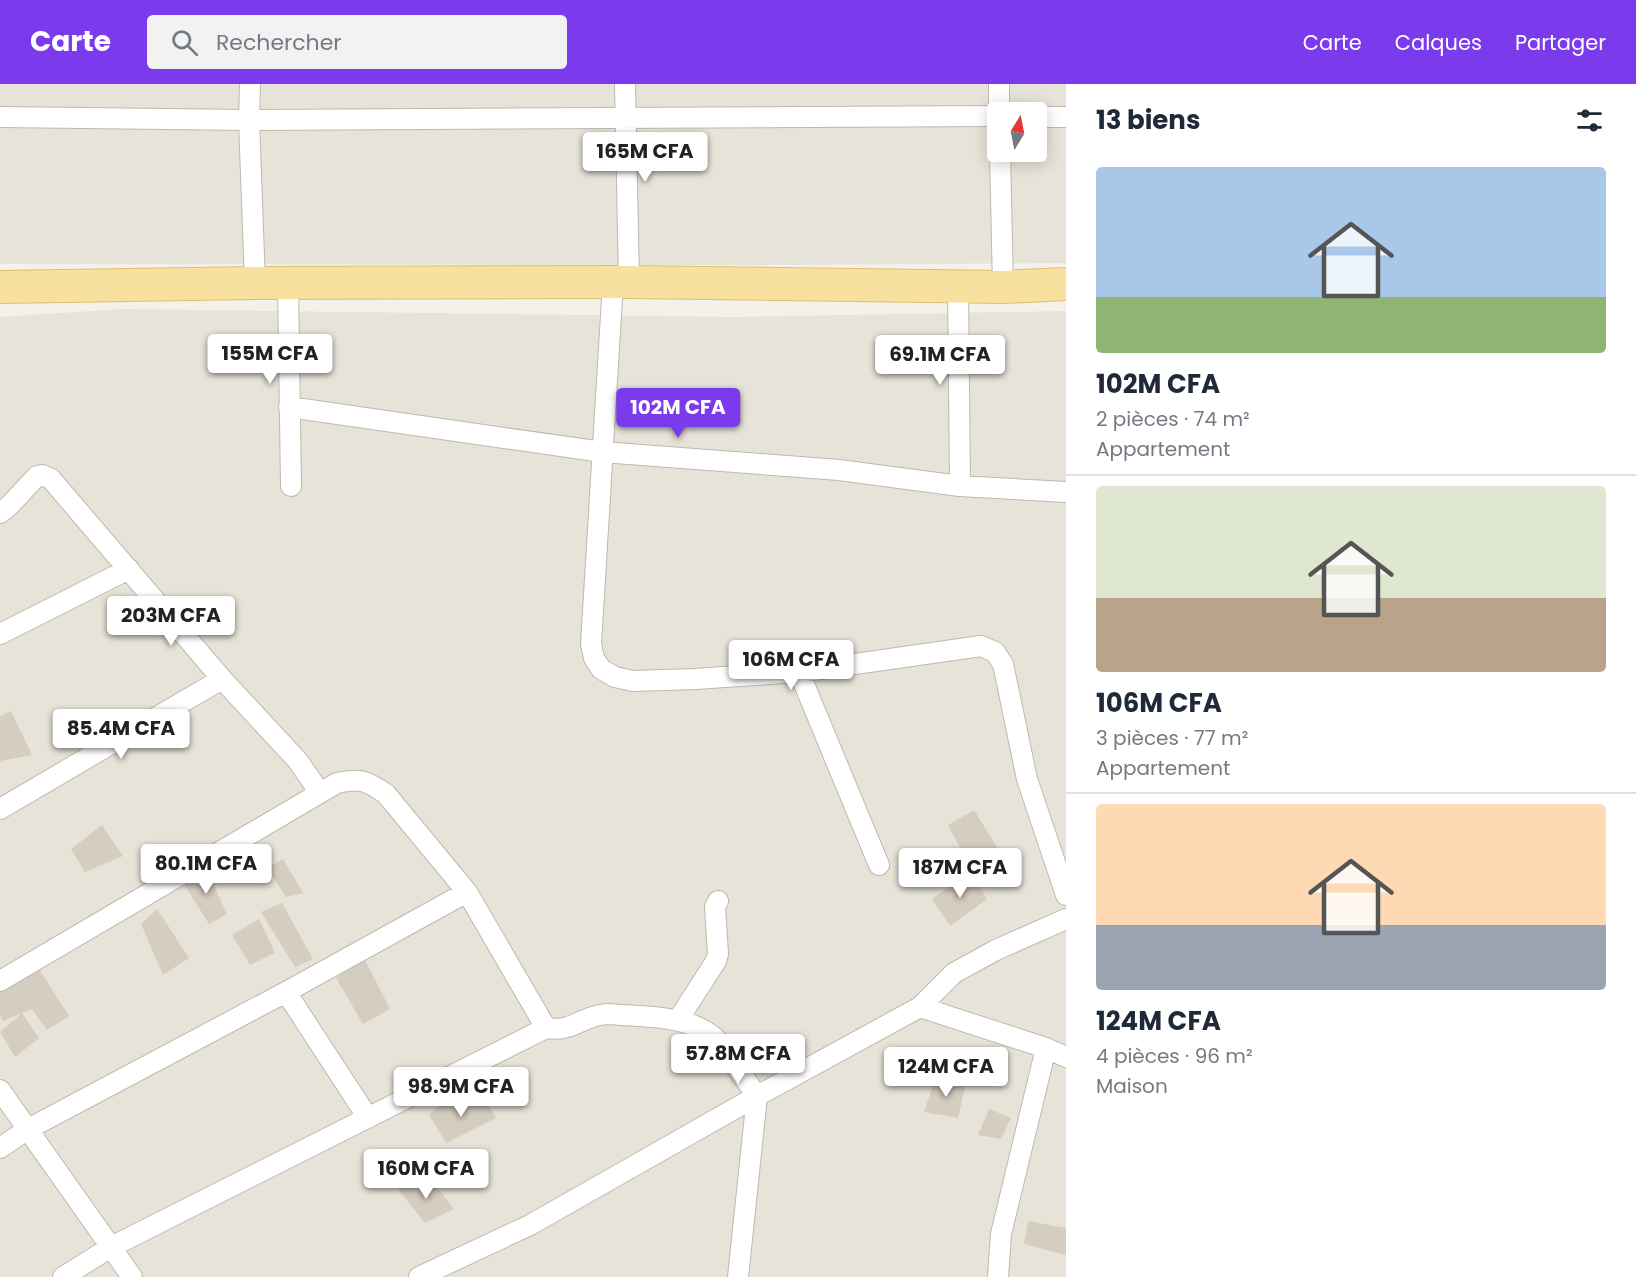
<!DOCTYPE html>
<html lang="fr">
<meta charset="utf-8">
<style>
:root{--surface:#fff;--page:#f2f2f3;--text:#1f2937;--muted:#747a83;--line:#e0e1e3;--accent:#7c3aed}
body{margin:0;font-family:Poppins,sans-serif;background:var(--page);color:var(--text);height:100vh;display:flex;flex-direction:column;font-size:22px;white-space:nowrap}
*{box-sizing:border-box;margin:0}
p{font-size:20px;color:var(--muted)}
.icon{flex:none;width:33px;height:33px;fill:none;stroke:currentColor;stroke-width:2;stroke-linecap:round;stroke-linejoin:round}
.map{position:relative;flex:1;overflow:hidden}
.details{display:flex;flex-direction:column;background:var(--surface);width:570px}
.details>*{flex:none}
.needle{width:39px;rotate:10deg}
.fabs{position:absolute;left:987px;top:18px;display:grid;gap:12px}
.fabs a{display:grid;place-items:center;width:60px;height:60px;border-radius:6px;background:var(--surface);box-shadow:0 3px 15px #0003;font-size:30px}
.price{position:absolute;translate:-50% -51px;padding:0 14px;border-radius:6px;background:#fff;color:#222;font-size:20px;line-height:39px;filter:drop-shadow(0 2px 3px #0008)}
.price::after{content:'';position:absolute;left:50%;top:36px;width:18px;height:14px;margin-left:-9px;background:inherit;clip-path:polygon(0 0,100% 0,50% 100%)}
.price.selected{background:var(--accent);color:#fff}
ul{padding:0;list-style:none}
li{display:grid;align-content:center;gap:12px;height:318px;padding:0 30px}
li+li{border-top:2px solid var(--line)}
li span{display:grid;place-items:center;height:186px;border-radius:6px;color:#555}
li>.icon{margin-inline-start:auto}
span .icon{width:108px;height:108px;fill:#fffc;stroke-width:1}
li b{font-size:26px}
h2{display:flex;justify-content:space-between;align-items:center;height:72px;padding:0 30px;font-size:26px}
header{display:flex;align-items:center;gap:36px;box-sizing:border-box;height:84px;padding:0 30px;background:var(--accent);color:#fff}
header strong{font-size:28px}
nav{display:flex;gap:33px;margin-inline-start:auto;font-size:21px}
.search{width:420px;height:54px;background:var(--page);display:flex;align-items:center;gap:15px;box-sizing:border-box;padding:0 21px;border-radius:6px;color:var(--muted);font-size:22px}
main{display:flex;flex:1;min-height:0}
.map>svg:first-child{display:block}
.residential{fill:#e7e3d8;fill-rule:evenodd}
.building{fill:#d5cdc0}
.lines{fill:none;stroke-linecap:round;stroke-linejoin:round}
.street-casing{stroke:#bfb9ad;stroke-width:22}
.primary-casing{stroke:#ddbf6e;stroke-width:34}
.street{stroke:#fff;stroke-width:20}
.primary{stroke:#f8e19e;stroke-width:32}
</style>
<header>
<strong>Carte</strong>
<div class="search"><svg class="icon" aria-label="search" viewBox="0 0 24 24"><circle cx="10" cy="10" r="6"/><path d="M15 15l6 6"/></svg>Rechercher</div>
<nav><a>Carte</a><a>Calques</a><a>Partager</a></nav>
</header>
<main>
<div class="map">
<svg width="1066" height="1193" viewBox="0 0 1066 1193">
<rect width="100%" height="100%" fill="#f4f1ea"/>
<!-- residential -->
<path class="residential" d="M0,0H1066V179L786,181L0,180ZM998,28H1036V68H998Z
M122,225L732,233L1066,227V1193H0V233Z"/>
<!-- building -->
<path class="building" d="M11,627L32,671L0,677V632Z
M974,726L1000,768L968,779L948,741Z
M102,741L123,772L85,788L71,765Z
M283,775L303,809L286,813L267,784Z
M203,778L227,830L209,840L185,802Z
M970,788L987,815L950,842L932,815Z
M282,819L313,875L295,883L261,828Z
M157,825L189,874L163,891L141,840Z
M259,835L275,869L250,881L232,851Z
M364,874L390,925L363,940L336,894Z
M34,877L69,932L47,946L32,925L3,937L0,932V907L15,900L9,892Z
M22,929L39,954L15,973L0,948Z
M935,995L966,998L958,1034L924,1028Z
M484,1012L496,1034L446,1059L429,1031L448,1013L455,1024Z
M989,1025L1011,1034L1001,1055L978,1051Z
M429,1093L454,1125L425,1139L398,1105Z
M1028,1137L1066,1144V1171L1024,1160Z"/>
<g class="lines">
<!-- street casing -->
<g class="street-casing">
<path id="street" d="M250,0L249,36L255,199
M625,0L629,198
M999,0V28
M0,33L249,36L998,32
M1036,33H1066
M1000,68L1003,203
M613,198L591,560L594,574L601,585L615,593L633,597L695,595L799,588L981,562L995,568L1003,580L1027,695L1066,811
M288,199L291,402
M958,202L960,402
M289,323L602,368L839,386L960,402L1066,408
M0,429L9,422L37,392L42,391L51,395L222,595L298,677L320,709
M0,550L129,485
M799,588L879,781
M0,725L222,595
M0,897L337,699C360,694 366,696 386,710L467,808L546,944
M286,908L368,1034
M920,923L1046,964L1066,973
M678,936L716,877L718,870L715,823L718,817
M0,1006L132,1193
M0,1064L28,1045L286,908L467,808
M63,1193L111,1163L546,944C572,949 583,931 607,930C642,933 689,930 716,955L757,1012L738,1193
M419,1193L530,1141L757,1012L920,923L954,889L996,866L1066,835
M998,1193L1001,1150L1046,964"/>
</g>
<!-- primary casing -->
<g class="primary-casing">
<path id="primary" d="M0,203L255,199L629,198L1003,203L1066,200"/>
</g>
<!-- street -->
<use href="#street" class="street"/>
<!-- primary -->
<use href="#primary" class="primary"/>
</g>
</svg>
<div class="fabs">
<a><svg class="needle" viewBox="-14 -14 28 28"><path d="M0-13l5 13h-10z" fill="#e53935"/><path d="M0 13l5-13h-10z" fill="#747a83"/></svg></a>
</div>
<b class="price" style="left:645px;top:99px">165M CFA</b>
<b class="price" style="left:270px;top:301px">155M CFA</b>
<b class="price" style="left:940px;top:302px">69.1M CFA</b>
<b class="price selected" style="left:678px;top:355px">102M CFA</b>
<b class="price" style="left:171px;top:563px">203M CFA</b>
<b class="price" style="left:791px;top:607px">106M CFA</b>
<b class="price" style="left:121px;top:676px">85.4M CFA</b>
<b class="price" style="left:206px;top:811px">80.1M CFA</b>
<b class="price" style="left:960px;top:815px">187M CFA</b>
<b class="price" style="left:738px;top:1001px">57.8M CFA</b>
<b class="price" style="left:946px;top:1014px">124M CFA</b>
<b class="price" style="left:461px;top:1034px">98.9M CFA</b>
<b class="price" style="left:426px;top:1116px">160M CFA</b>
</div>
<section class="details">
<h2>13 biens<svg class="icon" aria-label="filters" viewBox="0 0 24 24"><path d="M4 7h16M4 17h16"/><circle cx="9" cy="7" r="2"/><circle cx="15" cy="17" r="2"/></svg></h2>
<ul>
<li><span style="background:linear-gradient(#a9c7e8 70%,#8fb573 0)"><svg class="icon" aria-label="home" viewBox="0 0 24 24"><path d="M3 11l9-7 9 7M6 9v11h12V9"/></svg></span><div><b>102M CFA</b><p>2 pièces · 74 m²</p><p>Appartement</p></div></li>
<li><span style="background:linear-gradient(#dfe7d0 60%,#b9a48a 0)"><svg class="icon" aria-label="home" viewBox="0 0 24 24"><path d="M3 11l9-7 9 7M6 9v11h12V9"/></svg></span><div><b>106M CFA</b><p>3 pièces · 77 m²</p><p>Appartement</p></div></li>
<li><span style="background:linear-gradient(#ffd9b3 65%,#9aa5b1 0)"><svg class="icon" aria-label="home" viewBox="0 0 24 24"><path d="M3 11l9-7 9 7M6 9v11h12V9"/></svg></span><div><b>124M CFA</b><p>4 pièces · 96 m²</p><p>Maison</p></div></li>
</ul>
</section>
</main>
